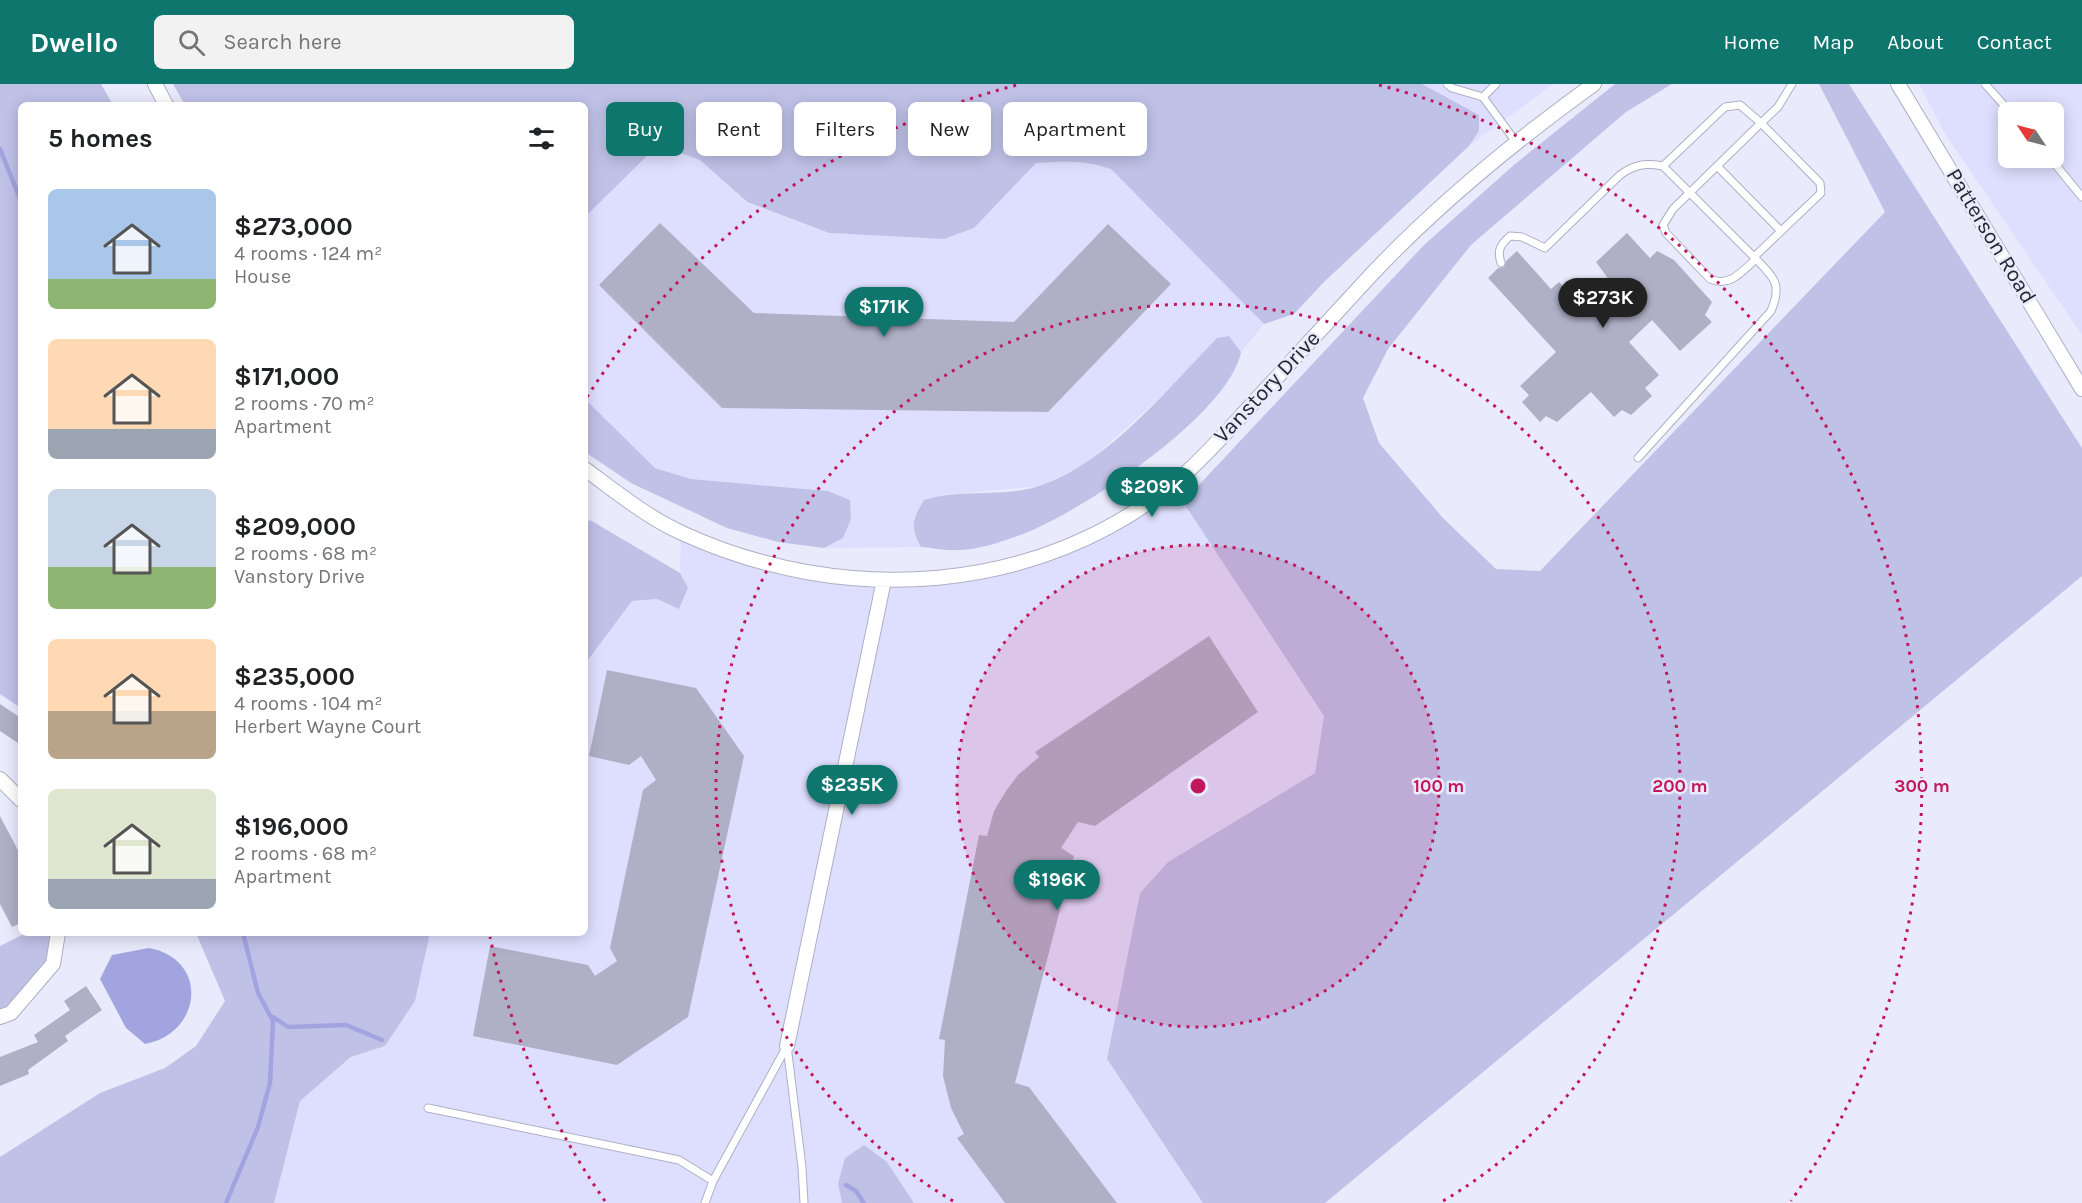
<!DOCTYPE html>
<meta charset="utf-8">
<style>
:root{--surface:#fff;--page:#f2f2f2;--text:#202124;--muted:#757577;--accent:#0f766e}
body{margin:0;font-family:Karla,sans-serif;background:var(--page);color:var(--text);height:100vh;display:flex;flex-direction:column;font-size:22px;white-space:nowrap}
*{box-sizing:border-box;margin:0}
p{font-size:20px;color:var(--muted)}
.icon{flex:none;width:33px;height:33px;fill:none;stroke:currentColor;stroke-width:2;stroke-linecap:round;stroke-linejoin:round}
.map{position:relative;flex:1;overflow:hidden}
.sheet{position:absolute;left:18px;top:18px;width:570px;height:834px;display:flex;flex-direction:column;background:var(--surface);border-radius:9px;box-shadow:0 3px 15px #0003}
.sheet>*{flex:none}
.hud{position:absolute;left:606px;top:18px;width:570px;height:54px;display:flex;gap:12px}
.needle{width:39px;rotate:305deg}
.fabs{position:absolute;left:1998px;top:18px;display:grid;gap:12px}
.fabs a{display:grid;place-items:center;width:66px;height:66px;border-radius:9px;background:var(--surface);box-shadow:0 3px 15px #0003;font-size:30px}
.price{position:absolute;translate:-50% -51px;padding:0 14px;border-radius:21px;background:var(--accent);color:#fff;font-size:20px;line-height:39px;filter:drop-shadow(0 2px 3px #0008)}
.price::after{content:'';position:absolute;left:50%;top:36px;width:18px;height:14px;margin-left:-9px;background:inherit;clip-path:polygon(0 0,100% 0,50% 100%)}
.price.selected{background:#222;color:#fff}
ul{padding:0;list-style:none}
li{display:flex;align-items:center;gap:18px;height:150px;padding:0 30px}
li span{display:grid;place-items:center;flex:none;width:168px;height:120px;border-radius:9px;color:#555}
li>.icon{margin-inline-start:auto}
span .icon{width:72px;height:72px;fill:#fffc;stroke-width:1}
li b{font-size:26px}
h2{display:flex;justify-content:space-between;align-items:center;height:72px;padding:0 30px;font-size:26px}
.tag{padding:0 21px;border-radius:9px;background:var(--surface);box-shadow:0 3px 15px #0003;font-size:21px;line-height:54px}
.tag.selected{background:var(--accent);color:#fff}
header{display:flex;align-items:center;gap:36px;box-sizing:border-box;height:84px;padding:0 30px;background:var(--accent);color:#fff}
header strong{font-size:28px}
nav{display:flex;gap:33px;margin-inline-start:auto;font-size:21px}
.search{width:420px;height:54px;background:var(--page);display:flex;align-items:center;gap:15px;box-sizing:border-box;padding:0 21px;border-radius:9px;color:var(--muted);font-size:22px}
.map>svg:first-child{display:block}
.built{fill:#dedffe;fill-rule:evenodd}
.green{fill:#bfc1e7}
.water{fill:#a2a4df}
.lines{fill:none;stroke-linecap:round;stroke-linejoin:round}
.stream{stroke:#a2a4df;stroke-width:4.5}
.building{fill:#afb0c6}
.service-casing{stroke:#aeafc5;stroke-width:9}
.minor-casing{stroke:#aeafc5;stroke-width:16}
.service{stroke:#fff;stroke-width:7}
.minor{stroke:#fff;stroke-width:14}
.ring{fill:none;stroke:#c2185b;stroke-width:3;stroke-dasharray:3 6}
.labels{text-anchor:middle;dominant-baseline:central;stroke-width:5;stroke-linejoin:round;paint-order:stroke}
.street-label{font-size:22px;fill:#25262e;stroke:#e9ebfd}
.centre{fill:#c2185b;stroke:#e9ebfd;stroke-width:3}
.ring-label{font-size:18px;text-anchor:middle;font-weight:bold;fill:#c2185b;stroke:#e9ebfd;stroke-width:5;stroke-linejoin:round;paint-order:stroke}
</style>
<header>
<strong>Dwello</strong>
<div class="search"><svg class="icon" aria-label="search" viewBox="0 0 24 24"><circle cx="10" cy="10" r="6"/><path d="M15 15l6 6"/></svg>Search here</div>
<nav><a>Home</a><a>Map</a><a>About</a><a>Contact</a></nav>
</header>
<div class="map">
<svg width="2082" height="1119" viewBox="0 0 2082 1119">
<rect width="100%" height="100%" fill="#e9ebfd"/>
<!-- built -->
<path class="built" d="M1422,0H1553L1469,62L1479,47V31Z
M1919,0H2082V251L1945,50ZM2008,28H2054V74H2008Z
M658,61L700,76L747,119L828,149L944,155L974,144L1036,78L1075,76L1099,81L1111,85L1264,240L1241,268L1229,252L1087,379L1041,402L941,411L913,448L921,463L824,464L843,454L828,407L691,395L655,384L585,315V133Z
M1178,396L1183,418L1324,632L1315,689L1168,778L1140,809L1107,975L1203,1119H914L887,1078L838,1100L842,1119H274L300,1017L352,973L385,962L415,917L430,849H585V593L588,576L632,517L657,515L680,524L688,504L680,489L681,448L794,487L968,490L1074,459Z"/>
<!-- green -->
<path class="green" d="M0,0H101L113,21H21V624L0,610Z
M173,0H1422L1479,31V47L1469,62L1324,198L1294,230L1264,240L1111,85C1085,76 1063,77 1036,79L974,144L944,155L829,149L747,118L700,76L658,61L585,133V21H185Z
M1615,0H1672L1626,28L1471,161L1388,265L1363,314L1379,359L1443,434L1496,485L1540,487L1885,128L1819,0H1849L2082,364V492L1325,1119H1203L1107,975L1140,809L1168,778L1315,689L1324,632L1183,418L1424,161L1515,80Z
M1229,252L1241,268C1229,331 1079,430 1020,451C1002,458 977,466 958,466C946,467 933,464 921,463C910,443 912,436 924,416C960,404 1008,414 1042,401C1110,377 1168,304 1217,254Z
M585,315L655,384L691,395L828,407L850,416L851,435L843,454L824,464L778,458L727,444L631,399L585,368Z
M590,436L680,489L688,504L679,525L657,515L632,517L588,576L585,593V440Z
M26,849H58L53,880L0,933V862Z
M196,849H430L415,917L385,962L351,973L300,1017L274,1119H0V1073L100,1009L165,984L196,962L225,917Z
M864,1061L887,1078L914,1119H842L838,1100L845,1074Z"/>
<!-- water -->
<path class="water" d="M149,864C209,875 203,949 145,960L126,944L100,895L112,871Z"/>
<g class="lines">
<!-- stream -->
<path class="stream" d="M0,65L21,117
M273,933L288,943L346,941L382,956
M846,1101L856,1107L864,1119
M226,1119L258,1043L270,999L273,937L258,909L243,849"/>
</g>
<!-- building -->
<path class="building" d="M660,139L754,229L1014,238L1108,140L1171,200L1048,328L722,324L599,201Z
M1627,149L1650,174L1657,167L1674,176L1712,218L1705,231L1712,238L1680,267L1652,236L1629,258L1659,291L1645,304L1652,312L1631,331L1622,326L1614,333L1591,308L1557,338L1546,332L1540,338L1522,318L1529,311L1520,302L1556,268L1488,194L1498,184L1504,183L1506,177L1517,167L1551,205L1559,198L1591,233L1618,208L1596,178Z
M1209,552L1258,628L1095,742L1078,738L1061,764L1074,772L1015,999L1029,1003L1117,1119H1005L957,1054L964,1050L951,1024L943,992L945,956L939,955L979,751L987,752L994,727L1006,707L1018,691L1039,673L1035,668Z
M607,586L696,604L744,672L688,933L617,981L473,952L490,862L588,881L595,892L617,877L610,864L643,706L656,696L641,672L629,681L589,672Z
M0,620L21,634V661L0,647Z
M0,732L21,772V839L12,843L0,820Z
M86,902L102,926L65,952L68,957L28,986L29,990L0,1002V973L38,958L34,951L70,926L64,917Z"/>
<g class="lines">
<!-- service casing -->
<g class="service-casing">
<path id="service" d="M1447,0L1452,4L1483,13
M1496,0L1483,13L1516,58
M1985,0L2010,28
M2050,74L2082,113
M1663,82L1725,23L1740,21L1761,39L1673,125L1663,141L1666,149L1710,195C1730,204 1742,187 1756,175
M1717,82L1781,147
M1501,179C1497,166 1500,161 1510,152L1522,153L1545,164L1620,91C1635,80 1645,79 1663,82L1754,173
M1638,374L1771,227C1783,199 1773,193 1754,173L1821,109L1820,99L1761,39L1778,23L1792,0
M787,962L802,1083L804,1119
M428,1024L679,1076L713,1097
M705,1119L713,1097L787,962"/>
</g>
<!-- minor casing -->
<g class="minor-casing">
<path id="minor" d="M155,0L166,21
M1898,0L2082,305
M585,385C616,408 647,433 682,449C843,523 1039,512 1178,396C1206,372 1230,344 1255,317C1294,275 1332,233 1371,191C1438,120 1515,57 1594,0
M0,695L21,716
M0,933L11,929L53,880L58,849
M787,962L884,496"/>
</g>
<!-- service -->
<use href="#service" class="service"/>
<!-- minor -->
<use href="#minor" class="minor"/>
</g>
<!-- distance rings -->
<circle cx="1198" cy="702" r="241" fill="#c2185b" fill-opacity=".12"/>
<g class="ring">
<circle cx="1198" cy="702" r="241"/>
<path d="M953 1117A482 482 0 1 1 1443 1117"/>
<path d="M605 1117A724 724 0 0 1 490 853M587 313A724 724 0 0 1 1017 1M1379 1A724 724 0 0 1 1791 1117"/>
</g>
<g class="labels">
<!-- street labels -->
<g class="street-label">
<text transform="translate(1991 152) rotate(59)">Patterson Road</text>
<text transform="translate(1267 303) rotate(-47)">Vanstory Drive</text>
</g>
</g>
<circle cx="1198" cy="702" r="9" class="centre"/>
<g class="ring-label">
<text x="1439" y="708">100 m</text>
<text x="1680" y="708">200 m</text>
<text x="1922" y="708">300 m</text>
</g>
</svg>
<div class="fabs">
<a><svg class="needle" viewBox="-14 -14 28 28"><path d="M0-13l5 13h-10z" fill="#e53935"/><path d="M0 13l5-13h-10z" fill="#757577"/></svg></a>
</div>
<b class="price selected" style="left:1603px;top:245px">$273K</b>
<b class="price" style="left:884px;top:254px">$171K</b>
<b class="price" style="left:1152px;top:434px">$209K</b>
<b class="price" style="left:852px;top:732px">$235K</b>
<b class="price" style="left:1057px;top:827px">$196K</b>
<div class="hud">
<a class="tag selected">Buy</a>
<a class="tag">Rent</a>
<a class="tag">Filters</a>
<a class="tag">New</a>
<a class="tag">Apartment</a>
</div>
<section class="sheet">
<h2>5 homes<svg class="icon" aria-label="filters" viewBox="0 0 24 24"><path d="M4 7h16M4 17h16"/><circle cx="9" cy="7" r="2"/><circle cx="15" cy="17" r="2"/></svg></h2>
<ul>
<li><span style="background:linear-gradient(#a9c7e8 75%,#8fb573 0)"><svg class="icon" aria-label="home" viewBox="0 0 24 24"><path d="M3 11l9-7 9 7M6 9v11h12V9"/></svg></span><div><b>$273,000</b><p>4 rooms · 124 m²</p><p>House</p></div></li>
<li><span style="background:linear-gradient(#ffd9b3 75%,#9aa5b1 0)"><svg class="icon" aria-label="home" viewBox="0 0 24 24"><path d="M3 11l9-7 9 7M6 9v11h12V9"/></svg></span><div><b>$171,000</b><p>2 rooms · 70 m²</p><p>Apartment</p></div></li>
<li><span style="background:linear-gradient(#c9d6e8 65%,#8fb573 0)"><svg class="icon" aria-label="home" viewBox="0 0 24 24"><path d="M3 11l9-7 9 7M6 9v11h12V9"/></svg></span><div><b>$209,000</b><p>2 rooms · 68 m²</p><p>Vanstory Drive</p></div></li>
<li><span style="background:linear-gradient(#ffd9b3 60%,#b9a48a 0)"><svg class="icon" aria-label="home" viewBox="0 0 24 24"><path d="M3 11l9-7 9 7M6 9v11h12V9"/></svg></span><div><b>$235,000</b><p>4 rooms · 104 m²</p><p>Herbert Wayne Court</p></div></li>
<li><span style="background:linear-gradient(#dfe7d0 75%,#9aa5b1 0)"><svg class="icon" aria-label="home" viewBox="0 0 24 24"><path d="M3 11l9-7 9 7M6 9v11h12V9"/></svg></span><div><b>$196,000</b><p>2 rooms · 68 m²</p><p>Apartment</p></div></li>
</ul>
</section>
</div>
